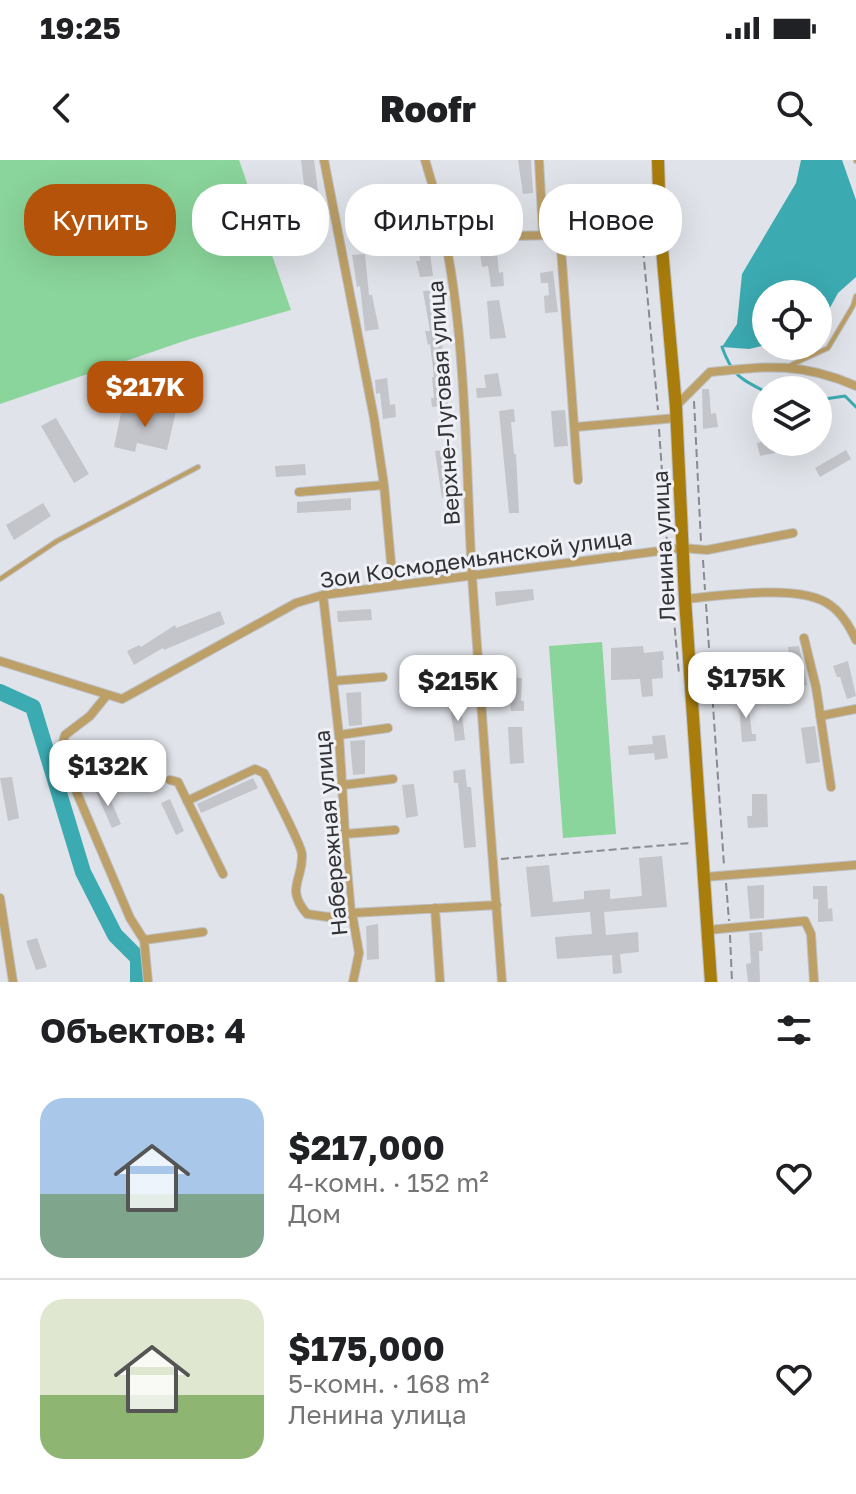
<!DOCTYPE html>
<html lang="ru">
<meta charset="utf-8">
<style>
:root{--surface:#fff;--page:#f6f6f6;--text:#202124;--muted:#757577;--line:#e0e0e0;--accent:#b45309}
body{margin:0;font-family:"Golos Text",sans-serif;background:var(--page);color:var(--text);height:100vh;display:flex;flex-direction:column;font-size:30px;white-space:nowrap}
*{box-sizing:border-box;margin:0}
p{font-size:26px;color:var(--muted)}
.icon{flex:none;width:44px;height:44px;fill:none;stroke:currentColor;stroke-width:2;stroke-linecap:round;stroke-linejoin:round}
.map{position:relative;height:822px;overflow:hidden}
.drawer{display:flex;flex-direction:column;background:var(--surface);flex:1}
.drawer>*{flex:none}
.top-card{position:absolute;left:24px;top:24px;width:808px;height:72px;display:flex;gap:16px}
.fabs{position:absolute;left:752px;top:120px;display:grid;gap:16px}
.fabs a{display:grid;place-items:center;width:80px;height:80px;border-radius:50%;background:var(--surface);box-shadow:0 8px 32px #0002;font-size:40px}
.price{position:absolute;translate:-50% -68px;padding:0 18px;border-radius:16px;background:#fff;color:#222;font-size:26px;line-height:52px;filter:drop-shadow(0 2px 4px #0008)}
.price::after{content:'';position:absolute;left:50%;top:48px;width:24px;height:18px;margin-left:-12px;background:inherit;clip-path:polygon(0 0,100% 0,50% 100%)}
.price.on{background:var(--accent);color:#fff}
ul{padding:0;list-style:none}
li{display:flex;align-items:center;gap:24px;height:200px;padding:0 40px}
li+li{border-top:2px solid var(--line)}
li span{display:grid;place-items:center;flex:none;width:224px;height:160px;border-radius:24px;color:#555}
li>.icon{margin-inline-start:auto}
span .icon{width:96px;height:96px;fill:#fffc;stroke-width:1}
li b{font-size:34px}
h2{display:flex;justify-content:space-between;align-items:center;height:96px;padding:0 40px;font-size:34px}
.chip{padding:0 28px;border-radius:32px;background:var(--surface);box-shadow:0 8px 32px #0002;font-size:28px;line-height:72px}
.chip.on{background:var(--accent);color:#fff}
.status{display:flex;justify-content:space-between;align-items:center;height:56px;padding:0 40px;background:var(--surface);direction:ltr}
.status svg{height:22px;fill:currentColor}
header{display:flex;justify-content:space-between;align-items:center;height:104px;padding:0 40px;background:var(--surface);font-size:36px;font-weight:800}
.map>svg:first-child{display:block}
.green{fill:#8ad59b}
.water{fill:#3baab1}
.lines{fill:none;stroke-linecap:round;stroke-linejoin:round}
.stream{stroke:#3baab1;stroke-width:3}
.river{stroke:#3baab1;stroke-width:16}
.building{fill:#c3c5cb}
.service-casing{stroke:#bdc0c5;stroke-width:6}
.pedestrian-casing{stroke:#bdc0c5;stroke-width:8}
.minor-casing{stroke:#bdc0c5;stroke-width:10}
.secondary-casing{stroke:#bdc0c5;stroke-width:14}
.path{stroke:#898b8f;stroke-width:2;stroke-dasharray:8 4;stroke-linecap:butt}
.service{stroke:#bda067;stroke-width:4}
.pedestrian{stroke:#bda067;stroke-width:6}
.minor{stroke:#bda067;stroke-width:8}
.secondary{stroke:#a97d0b;stroke-width:12}
.labels{text-anchor:middle;dominant-baseline:central;stroke-width:6;stroke-linejoin:round;paint-order:stroke}
.street-label{font-size:22px;fill:#323235;stroke:#eef0f6}
</style>
<div class="status"><b>19:25</b><svg viewBox="0 0 49 12"><path d="M0 12V9h3v3zM5 12V6h3v6zM10 12V3h3v9zM15 12V0h3v12zM26 1h20v11H26zM47 4h2v5h-2z"/></svg></div>
<header><svg class="icon" aria-label="back" viewBox="0 0 24 24"><path d="M15 5l-7 7 7 7"/></svg>Roofr<svg class="icon" aria-label="search" viewBox="0 0 24 24"><circle cx="10" cy="10" r="6"/><path d="M15 15l6 6"/></svg></header>
<div class="map">
<svg width="856" height="822" viewBox="0 0 856 822">
<rect width="100%" height="100%" fill="#e0e3e9"/>
<!-- green -->
<path class="green" d="M0,0H239L291,150L190,179L0,244Z
M602,482L616,674L563,678L549,486Z"/>
<!-- water -->
<path class="water" d="M801,0H842L856,40V117L838,133L819,168L818,134H766V185L749,189L722,187L737,164L742,114L796,23Z"/>
<g class="lines">
<!-- stream -->
<path class="stream" d="M722,187C732,215 740,219 766,232
M818,240L845,236L856,247"/>
<!-- river -->
<path class="river" d="M0,532L33,547L83,712L115,775L138,798V822"/>
</g>
<!-- building -->
<path class="building" d="M301,0H314L318,31L305,33Z
M518,0H531L533,33L523,34Z
M428,78L433,116L420,117L416,101H420L418,80Z
M497,92L499,113L503,112L504,126L491,127L488,106L482,107L480,94Z
M365,94L369,135H372L379,169L365,171L360,126L357,127L352,95Z
M553,111L558,152L545,153L544,136L549,135L548,123H541L540,113Z
M437,130L448,245L432,247L431,238H434L432,217H434L430,184L428,185L425,171H430L423,131Z
M499,140L506,178L490,179L487,141Z
M498,213L502,236L477,238L476,228H486L484,215Z
M387,218L390,245L395,244L396,257L383,259L380,233L376,234L375,220Z
M702,229H709L711,254L716,253L718,267L703,269Z
M154,247L176,251L167,290L137,283L135,292L114,287L122,248L152,255Z
M514,249L515,262H511L514,294H516L519,353H509L499,251Z
M565,250L568,286L554,287L551,251Z
M56,258L89,314L74,323L41,266Z
M766,281L794,282L796,289L760,296L757,283Z
M451,289L455,336L442,338L435,291Z
M846,290L851,299L820,317L815,308Z
M305,304L306,315L276,317L275,306Z
M351,338V350L297,353V342Z
M43,343L51,356L14,380L6,365Z
M533,429L534,440L496,446L495,432Z
M371,449L372,460L338,462L337,451Z
M220,451L225,464L164,490L163,488L134,505L127,491L139,485L141,487L175,465L176,468Z
M643,486L644,493L663,491L664,500H662L663,518L652,519L653,536L642,537L640,519L611,520V488Z
M799,486L807,525L794,527L788,487Z
M848,501L856,536L847,539L840,517H837L833,506Z
M508,517L522,518L521,541H524V551H511Z
M361,532L362,565L349,566L346,533Z
M738,534H747L752,574H756V581L742,582Z
M461,546L465,580L455,581L450,547Z
M815,566L820,602L806,604L801,568Z
M508,567H522L524,603L510,604Z
M665,575L668,598L655,600L654,593L629,595L628,586L653,584L652,576Z
M365,580V614L353,615L350,581Z
M465,609L467,627H471L476,687L464,688L458,623H454L453,611Z
M12,617L19,658L8,661L0,618Z
M253,618L258,628L201,653L197,644Z
M414,624L418,656L406,658L402,625Z
M105,627L121,664L112,668L96,632Z
M752,634H767L768,667L748,668L747,656H752Z
M170,639L184,671L176,675L161,643Z
M662,696L667,747L604,752L606,775L638,772L639,792L620,794L622,813L613,814L612,795L557,799L555,777L592,774L590,752L531,757L526,707L549,705L553,742L584,739V731L610,729V739L642,736L639,698Z
M764,725V758L750,759L747,726Z
M813,726H827L828,749L832,748L833,761L818,762V739H813Z
M378,764L379,799L367,800L366,766Z
M762,772L763,791H759L760,822H748L746,804L751,803L749,773Z
M37,778L47,807L36,810L26,781Z"/>
<g class="lines">
<!-- service casing -->
<g class="service-casing">
<path id="service" d="M856,0V1
M789,206L828,188L853,146L856,136
M0,419L57,381L198,307"/>
</g>
<!-- pedestrian casing -->
<g class="pedestrian-casing">
<path id="pedestrian" d="M345,674L352,753"/>
</g>
<!-- minor casing -->
<g class="minor-casing">
<path id="minor" d="M324,0L374,258L384,325L393,425
M425,0C468,134 464,276 472,416C481,551 492,687 502,822
M539,0L543,74
M560,75L578,320
M446,77L560,75L660,66
M676,246L710,212C768,206 801,202 856,226
M576,267L676,258
M299,332L384,325
M323,435L339,575L345,674L395,670
M685,439C721,436 801,423 830,445C842,453 850,467 856,480
M804,478L816,527L831,627
M0,501L122,539L296,443L323,435L682,388L707,390L793,373
M333,521L383,517
M107,535L90,556L65,575L60,593L130,758L144,780L148,822
M820,556L856,549
M339,575L388,568
M170,620L178,622L223,714
M343,625L393,619
M187,641L255,609L264,613C271,627 301,684 302,694C303,721 285,728 307,754L328,757L352,753L497,745
M705,717L856,705
M0,738L13,822
M435,748L440,822
M352,753L359,793L353,822
M708,770L805,761L811,774L814,822
M144,780L203,772"/>
</g>
<!-- secondary casing -->
<g class="secondary-casing">
<path id="secondary" d="M658,0L660,66L676,247L685,439L711,822"/>
</g>
<!-- path -->
<path class="path" d="M642,78L658,250
M694,241L701,382
M659,269L667,382
M668,396L679,514
M703,400L705,430
M706,444L724,705
M501,699L690,683
M726,723L729,761
M730,775L732,822"/>
<!-- service -->
<use href="#service" class="service"/>
<!-- pedestrian -->
<use href="#pedestrian" class="pedestrian"/>
<!-- minor -->
<use href="#minor" class="minor"/>
<!-- secondary -->
<use href="#secondary" class="secondary"/>
</g>
<g class="labels">
<!-- street labels -->
<g class="street-label">
<text transform="translate(443 243) rotate(-94)">Верхне-Луговая улица</text>
<text transform="translate(663 386) rotate(-93)">Ленина улица</text>
<text transform="translate(476 398) rotate(-8)">Зои Космодемьянской улица</text>
<text transform="translate(330 673) rotate(-95)">Набережная улица</text>
</g>
</g>
</svg>
<div class="fabs">
<a><svg class="icon" aria-label="locate" viewBox="0 0 24 24"><circle cx="12" cy="12" r="6"/><path d="M12 2v4M12 18v4M2 12h4M18 12h4"/></svg></a>
<a><svg class="icon" aria-label="layers" viewBox="0 0 24 24"><path d="M12 4l9 5-9 5-9-5zM3 14l9 5 9-5"/></svg></a>
</div>
<b class="price on" style="left:145px;top:269px">$217K</b>
<b class="price" style="left:746px;top:560px">$175K</b>
<b class="price" style="left:458px;top:563px">$215K</b>
<b class="price" style="left:108px;top:648px">$132K</b>
<div class="top-card">
<a class="chip on">Купить</a>
<a class="chip">Снять</a>
<a class="chip">Фильтры</a>
<a class="chip">Новое</a>
</div>
</div>
<section class="drawer">
<h2>Объектов: 4<svg class="icon" aria-label="filters" viewBox="0 0 24 24"><path d="M4 7h16M4 17h16"/><circle cx="9" cy="7" r="2"/><circle cx="15" cy="17" r="2"/></svg></h2>
<ul>
<li><span style="background:linear-gradient(#a9c7e8 60%,#7fa58c 0)"><svg class="icon" aria-label="home" viewBox="0 0 24 24"><path d="M3 11l9-7 9 7M6 9v11h12V9"/></svg></span><div><b>$217,000</b><p>4-комн. · 152 m²</p><p>Дом</p></div><svg class="icon" aria-label="heart" viewBox="0 0 24 24"><path d="M12 20l-8-8c-3-5 5-10 8-4 3-6 11-1 8 4z"/></svg></li>
<li><span style="background:linear-gradient(#dfe7d0 60%,#8fb573 0)"><svg class="icon" aria-label="home" viewBox="0 0 24 24"><path d="M3 11l9-7 9 7M6 9v11h12V9"/></svg></span><div><b>$175,000</b><p>5-комн. · 168 m²</p><p>Ленина улица</p></div><svg class="icon" aria-label="heart" viewBox="0 0 24 24"><path d="M12 20l-8-8c-3-5 5-10 8-4 3-6 11-1 8 4z"/></svg></li>
</ul>
</section>
